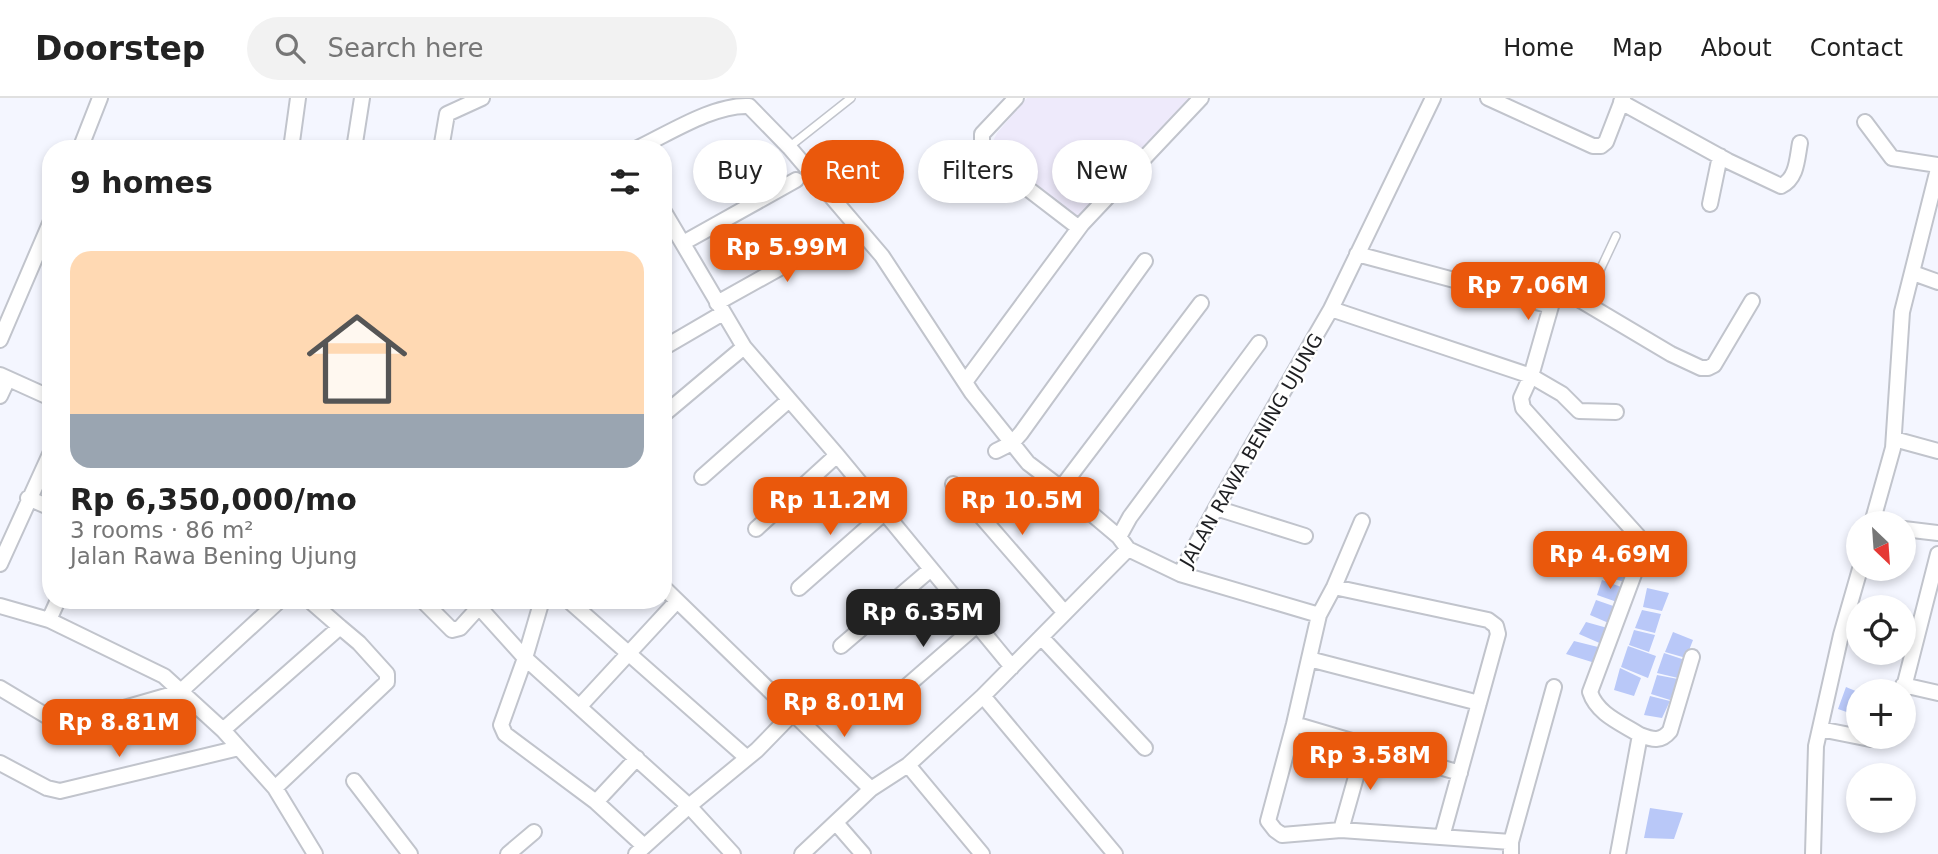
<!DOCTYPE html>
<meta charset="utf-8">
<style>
:root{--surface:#fff;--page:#f2f2f2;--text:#222;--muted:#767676;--line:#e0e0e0;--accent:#ea580c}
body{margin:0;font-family:"DejaVu Sans",sans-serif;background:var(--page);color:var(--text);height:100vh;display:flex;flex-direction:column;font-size:26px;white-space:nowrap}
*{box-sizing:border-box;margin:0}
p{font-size:23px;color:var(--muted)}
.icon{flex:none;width:38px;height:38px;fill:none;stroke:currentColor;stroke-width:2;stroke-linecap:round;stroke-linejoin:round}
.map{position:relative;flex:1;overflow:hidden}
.panel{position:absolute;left:42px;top:42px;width:630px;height:469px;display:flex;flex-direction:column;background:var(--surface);border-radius:28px;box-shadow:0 4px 10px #0003}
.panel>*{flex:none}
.top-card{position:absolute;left:693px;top:42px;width:665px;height:63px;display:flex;gap:14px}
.needle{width:46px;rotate:155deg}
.controls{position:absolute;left:1846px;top:413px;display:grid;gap:14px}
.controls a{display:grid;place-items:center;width:70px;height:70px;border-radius:50%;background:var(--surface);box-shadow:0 4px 10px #0003;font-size:35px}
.price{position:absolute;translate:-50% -60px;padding:0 16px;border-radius:14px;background:var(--accent);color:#fff;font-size:23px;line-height:46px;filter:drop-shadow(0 2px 4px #0008)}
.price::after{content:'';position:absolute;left:50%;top:42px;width:21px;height:16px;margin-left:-10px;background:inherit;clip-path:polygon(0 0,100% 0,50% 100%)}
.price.current{background:#222;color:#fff}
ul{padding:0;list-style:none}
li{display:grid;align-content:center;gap:14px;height:371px;padding:0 28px}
li span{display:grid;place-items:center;height:217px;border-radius:21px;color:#555}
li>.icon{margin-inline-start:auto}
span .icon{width:126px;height:126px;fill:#fffc;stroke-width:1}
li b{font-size:30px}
h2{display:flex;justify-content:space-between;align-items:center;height:84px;padding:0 28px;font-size:30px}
.tag{padding:0 24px;border-radius:32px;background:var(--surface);box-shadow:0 4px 10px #0003;font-size:24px;line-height:63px}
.tag.current{background:var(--accent);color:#fff}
header{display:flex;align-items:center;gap:42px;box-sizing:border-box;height:98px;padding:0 35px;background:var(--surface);border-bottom:2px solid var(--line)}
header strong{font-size:33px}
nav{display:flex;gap:38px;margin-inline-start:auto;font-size:24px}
.search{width:490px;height:63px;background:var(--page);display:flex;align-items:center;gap:18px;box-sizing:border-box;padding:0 24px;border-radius:38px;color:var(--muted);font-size:26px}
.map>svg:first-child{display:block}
.industrial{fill:#eeeafb}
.building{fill:#b9c8f8}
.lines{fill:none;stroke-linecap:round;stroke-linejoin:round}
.lane-casing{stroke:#c1c4cc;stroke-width:10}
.street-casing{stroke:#c1c4cc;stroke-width:18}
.lane{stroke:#fff;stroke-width:7}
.street{stroke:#fff;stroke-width:14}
.labels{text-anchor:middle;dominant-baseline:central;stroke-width:5;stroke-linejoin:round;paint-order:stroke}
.street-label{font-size:19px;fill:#1e1f22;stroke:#fff}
</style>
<header>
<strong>Doorstep</strong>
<div class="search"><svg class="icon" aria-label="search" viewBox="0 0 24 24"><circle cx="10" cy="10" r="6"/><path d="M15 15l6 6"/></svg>Search here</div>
<nav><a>Home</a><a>Map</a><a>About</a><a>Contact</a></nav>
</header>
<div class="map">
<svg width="1938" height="756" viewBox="0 0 1938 756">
<rect width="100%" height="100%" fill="#f4f6ff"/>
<!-- industrial -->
<path class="industrial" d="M1027,0H1189L1076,121L989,51L997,35Z"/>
<!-- building -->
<path class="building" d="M1622,441L1637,448L1634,462L1613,455Z
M1610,461L1631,471L1625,484L1603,478Z
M1602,482L1624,490L1617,504L1597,497Z
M1647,490L1669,495L1662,513L1643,509Z
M1596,502L1619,510L1611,526L1590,517Z
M1642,512L1661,516L1655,535L1635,530Z
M1586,524L1611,531L1604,547L1579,536Z
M1634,532L1655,537L1649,554L1629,547Z
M1673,534L1693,542L1686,560L1665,554Z
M1574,543L1602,550L1595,565L1566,556Z
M1628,548L1656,558L1648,580L1621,569Z
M1664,555L1685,562L1678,580L1657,575Z
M1620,570L1641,580L1634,598L1614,592Z
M1657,577L1678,581L1670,602L1651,596Z
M1846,589L1858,594V618L1838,611Z
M1650,598L1670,603L1662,620L1644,617Z
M1650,710L1683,715L1674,741L1644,740Z"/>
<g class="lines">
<!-- lane casing -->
<g class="lane-casing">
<path id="lane" d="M789,49L851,0
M1585,204L1616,138"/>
</g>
<!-- street casing -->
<g class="street-casing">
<path id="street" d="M1016,0L982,36V49L993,64L1079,130
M1488,0L1593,48H1601L1606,44L1623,0
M1621,4L1728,63L1781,88C1797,81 1797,61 1800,45
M1865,24L1892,60L1938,67
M80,51L100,0
M291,51L298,0
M354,51L362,0
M441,51L447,16L482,0
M636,51C668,36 714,6 749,8L789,49L882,158L972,295L1028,365L1061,390L1119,439L1128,451
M1710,106L1720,58
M663,112L744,249L837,357L1012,569
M683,145L796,82
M1357,156L1551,208
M1913,175L1938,184
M717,205L839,137
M1331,211L1531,278L1562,296L1579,313L1616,314
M0,242L51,123
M663,250L723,215
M0,277L51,300
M965,284L1082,126L1201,0
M0,298L8,281
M663,317L744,249
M1894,341L1938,353
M996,353L1012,345L1021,335L1145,163
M702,379L789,302
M953,386L1065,515
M1061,390L1201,205
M28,400L51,410
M1216,410L1305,438
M1872,425L1893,350L1902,214L1938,71
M756,431L837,357
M1904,431L1938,435
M1119,439L1130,419L1259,245
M0,466L51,354
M1180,476L1319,517L1294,626L1268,723L1275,732L1282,737L1341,732L1511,744V756
M663,489L871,691
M1334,489L1488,522L1496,528L1498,536L1442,739
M799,490L884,415
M309,502L340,529
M422,502L452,532L460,530L479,509
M479,502V509L525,560L689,708L733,756
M542,502L525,560L501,627L505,636L596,704L644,748
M568,502L746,659
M0,508L49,522L164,578L223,632L275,690L315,756
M1319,517L1334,489L1362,423
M49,522L58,502
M1041,539L1145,650
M841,548L931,471
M1309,561L1479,605
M1903,587L1938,595
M0,590L55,623L62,625L79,623L180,594L280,502
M1903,593L1938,456
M983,598L1115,756
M892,601L977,527
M580,608L677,503
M1294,626L1460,675
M1820,631L1870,641L1889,639
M223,632L340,529L359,545L387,576V584L275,690
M1640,637C1653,642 1661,644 1670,633L1692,559
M0,665L47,690L60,693L239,650
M908,667L982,756
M354,683L410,756
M596,704L637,660
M836,725L863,756
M1341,732L1365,647
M1511,744L1554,589
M508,756L534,734
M636,756L689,708L757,652L793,615
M802,756L871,691L908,667L983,598L1128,451L1180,476L1216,410L1331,211L1433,0
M1618,756L1640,637C1621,625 1597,616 1590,594L1643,452L1638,438L1523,310L1521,300L1531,278L1553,201L1560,195L1570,196L1671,256L1701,270H1708L1714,267L1752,203
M1813,756L1816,648L1841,537L1860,471"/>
</g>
<!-- lane -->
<use href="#lane" class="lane"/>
<!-- street -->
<use href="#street" class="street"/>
</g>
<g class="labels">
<!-- street labels -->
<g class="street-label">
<text transform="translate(1251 352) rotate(-60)">JALAN RAWA BENING UJUNG</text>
</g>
</g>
</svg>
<div class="controls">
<a><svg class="needle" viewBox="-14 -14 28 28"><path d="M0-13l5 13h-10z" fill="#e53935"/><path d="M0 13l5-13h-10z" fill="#767676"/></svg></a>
<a><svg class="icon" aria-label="locate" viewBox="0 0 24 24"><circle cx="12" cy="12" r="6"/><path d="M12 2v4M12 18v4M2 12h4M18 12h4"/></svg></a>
<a>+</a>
<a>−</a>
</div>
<b class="price" style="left:787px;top:186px">Rp 5.99M</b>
<b class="price" style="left:1528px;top:224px">Rp 7.06M</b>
<b class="price" style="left:830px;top:439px">Rp 11.2M</b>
<b class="price" style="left:1022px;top:439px">Rp 10.5M</b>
<b class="price" style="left:1610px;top:493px">Rp 4.69M</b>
<b class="price current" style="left:923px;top:551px">Rp 6.35M</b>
<b class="price" style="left:844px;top:641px">Rp 8.01M</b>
<b class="price" style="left:119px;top:661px">Rp 8.81M</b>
<b class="price" style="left:1370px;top:694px">Rp 3.58M</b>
<div class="top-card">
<a class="tag">Buy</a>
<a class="tag current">Rent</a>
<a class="tag">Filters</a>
<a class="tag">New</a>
</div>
<section class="panel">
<h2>9 homes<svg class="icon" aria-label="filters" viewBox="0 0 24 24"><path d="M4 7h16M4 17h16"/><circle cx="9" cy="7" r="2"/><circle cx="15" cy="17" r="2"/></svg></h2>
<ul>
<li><span style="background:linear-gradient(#ffd9b3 75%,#9aa5b1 0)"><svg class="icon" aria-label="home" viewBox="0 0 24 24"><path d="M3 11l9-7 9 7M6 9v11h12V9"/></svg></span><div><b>Rp 6,350,000/mo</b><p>3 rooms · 86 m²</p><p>Jalan Rawa Bening Ujung</p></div></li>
</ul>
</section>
</div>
